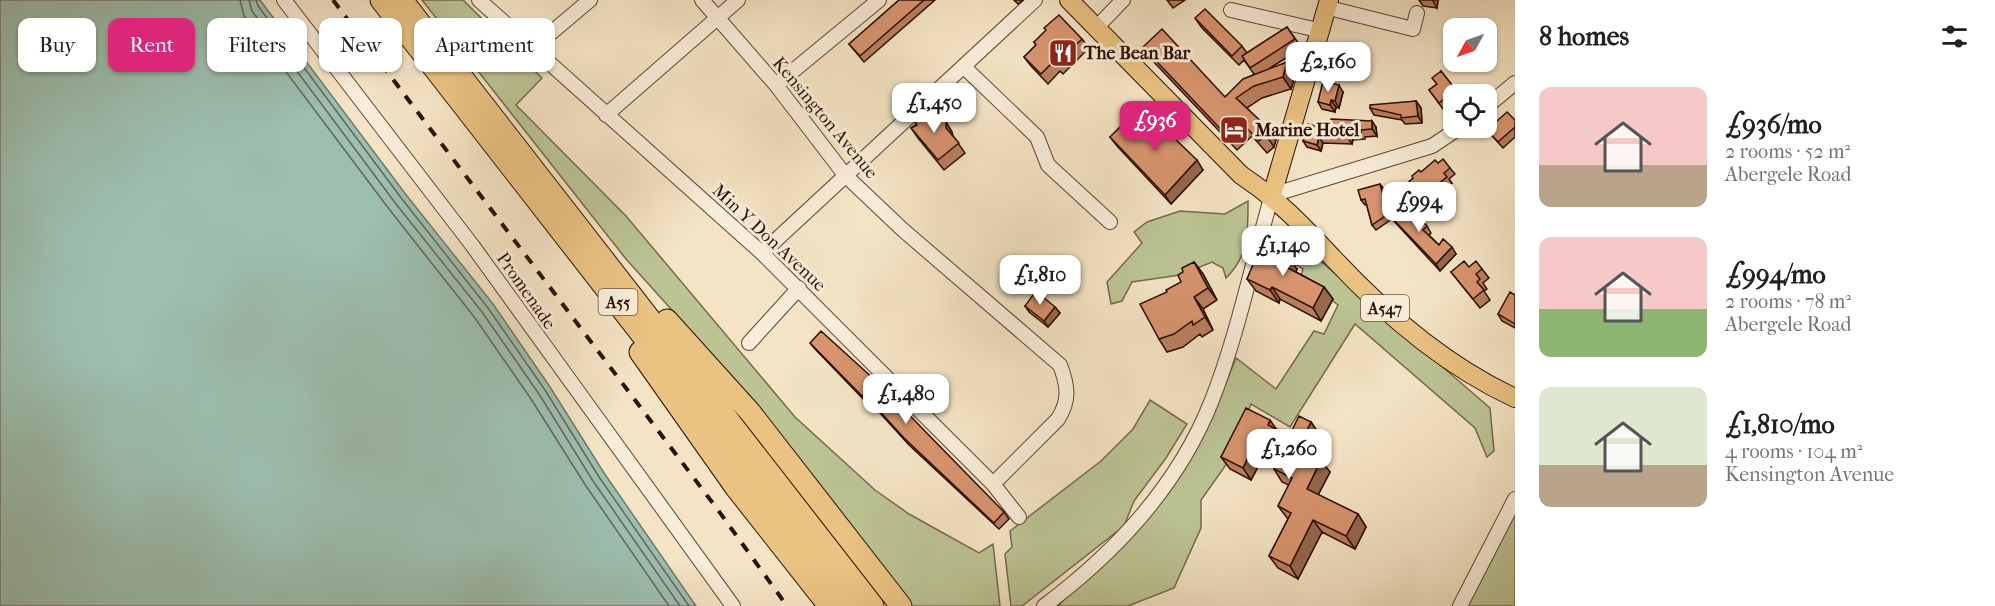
<!DOCTYPE html>
<meta charset="utf-8">
<style>
:root{--surface:#fff;--page:#f6f6f6;--text:#202124;--muted:#757577;--accent:#db2777}
body{margin:0;font-family:"IM FELL French Canon",serif;background:var(--page);color:var(--text);height:100vh;display:flex;flex-direction:column;font-size:22px;white-space:nowrap}
*{box-sizing:border-box;margin:0}
p{font-size:20px;color:var(--muted)}
.icon{flex:none;width:33px;height:33px;fill:none;stroke:currentColor;stroke-width:2;stroke-linecap:round;stroke-linejoin:round}
.map{position:relative;flex:1;overflow:hidden}
.panel{display:flex;flex-direction:column;background:var(--surface);width:480px}
.panel>*{flex:none}
.hud{position:absolute;left:18px;top:18px;width:570px;height:54px;display:flex;gap:12px}
.needle{width:39px;rotate:230deg}
.tools{position:absolute;left:1443px;top:18px;display:grid;gap:12px}
.tools a{display:grid;place-items:center;width:54px;height:54px;border-radius:12px;background:var(--surface);box-shadow:0 2px 4px #0004;font-size:30px}
.price{position:absolute;translate:-50% -51px;padding:0 14px;border-radius:12px;background:#fff;color:#222;font-size:20px;line-height:39px;filter:drop-shadow(0 2px 3px #0008)}
.price::after{content:'';position:absolute;left:50%;top:36px;width:18px;height:14px;margin-left:-9px;background:inherit;clip-path:polygon(0 0,100% 0,50% 100%)}
.price.active{background:var(--accent);color:#fff}
ul{padding:0;list-style:none}
li{display:flex;align-items:center;gap:18px;height:150px;padding:0 24px}
li span{display:grid;place-items:center;flex:none;width:168px;height:120px;border-radius:12px;color:#555}
li>.icon{margin-inline-start:auto}
span .icon{width:72px;height:72px;fill:#fffc;stroke-width:1}
li b{font-size:26px}
h2{display:flex;justify-content:space-between;align-items:center;height:72px;padding:0 24px;font-size:26px}
.pill{padding:0 21px;border-radius:12px;background:var(--surface);box-shadow:0 2px 4px #0004;font-size:21px;line-height:54px}
.pill.active{background:var(--accent);color:#fff}
main{display:flex;flex:1;min-height:0}
.map>svg:first-child{display:block}
.green{fill:#bcc494;stroke:#76694b;stroke-width:1.5}
.water{fill:#9dbfaf;stroke:#71786a;stroke-width:1.5}
.lines{fill:none;stroke-linecap:round;stroke-linejoin:round}
.shore{stroke:#666658;stroke-width:1.5}
.minor-casing{stroke:#604433;stroke-width:16}
.major-casing{stroke:#2f0e02;stroke-width:20}
.highway-casing{stroke:#2f0e02;stroke-width:23}
.minor{stroke:#f8edd9;stroke-width:14}
.major{stroke:#eac282;stroke-width:18}
.highway{stroke:#eac282;stroke-width:21}
.rail{stroke:#2f0e02;stroke-width:4;stroke-dasharray:10 10;stroke-linecap:butt}
.wall{fill:#b97f5f;stroke:#2f0e02;stroke-width:1.5}
.shaded-wall{fill:#96684d;stroke:#2f0e02;stroke-width:1.5}
.building{fill:#d7946e;stroke:#2f0e02;stroke-width:1.5}
.labels{text-anchor:middle;dominant-baseline:central;stroke-width:6;stroke-linejoin:round;paint-order:stroke}
.shield{fill:#f8edd9;stroke:#6b5142;stroke-width:1.5}
.shield-label{font-size:16px;font-weight:bold;fill:#2f0e02}
.poi-label{font-size:18px;font-weight:bold;fill:#2f0e02;stroke:#f8edd9;text-anchor:start}
.street-label{font-size:18px;fill:#2f0e02;stroke:#f8edd9}
</style>
<main>
<div class="map">
<svg width="1515" height="606" viewBox="0 0 1515 606">
<rect width="100%" height="100%" fill="#f4e4c5"/>
<filter id="stains"><feTurbulence type="fractalNoise" baseFrequency=".00333" numOctaves="4"/><feColorMatrix values="0 0 0 0 .2 0 0 0 0 .09 0 0 0 0 .02 0 0 0 .5 -.17"/></filter>
<radialGradient id="worn" r=".72"><stop offset=".6" stop-color="#630" stop-opacity="0"/><stop offset="1" stop-color="#630" stop-opacity=".3"/></radialGradient>
<!-- green -->
<path class="green" d="M422,0H463L542,78L516,105L626,216L795,417L875,490L909,514L979,553L993,544L1000,606H912L816,480L716,359L626,259Z
M1248,201C1248,231 1249,256 1226,278L1223,268L1212,262L1180,275L1132,282L1122,301L1111,304L1107,282L1142,243L1134,232L1147,222L1180,211L1225,214Z
M1280,233L1302,245L1490,408L1494,451L1487,457L1475,428L1355,324L1290,427L1251,404L1228,462L1201,500V528L1174,588L1128,606H1058C1100,562 1150,510 1185,461C1208,429 1222,393 1236,358L1276,389L1314,331L1324,334L1338,305L1301,276L1303,269L1272,249Z
M1150,400L1187,424L1166,458L1134,501L1124,526L1022,606H1011L1005,554L1012,547L1010,531L1101,461L1133,429Z
M1515,499V606H1460Z"/>
<!-- water -->
<path class="water" d="M0,0H260L407,196L493,304L550,387L604,473L696,606H0Z"/>
<g class="lines">
<!-- shore -->
<path class="shore" d="M240,0L244,16L389,209L475,318L531,399L586,486L669,606
M249,0L252,11L396,204L482,312L539,394L593,481L680,606
M256,0L258,6L402,199L488,308L545,390L599,477L689,606"/>
<!-- minor casing -->
<g class="minor-casing">
<path id="minor" d="M284,0L472,245L733,606
M479,0L762,253L993,484L1019,517
M702,0L776,85L845,175L903,230L1060,365C1068,386 1070,400 1058,419L993,484
M1329,8L1413,29L1417,13
M1231,10L1322,31
M1096,28L1123,0
M532,49L590,0
M964,67L1037,137L1048,165L1110,222
M776,85L879,0
M1486,107L1515,83
M606,115L738,0
M762,253L1035,0
M749,343L799,288
M1044,606C1115,553 1179,484 1212,400C1238,334 1252,263 1272,195L1432,146L1459,128
M1460,606L1515,499"/>
</g>
<!-- major casing -->
<g class="major-casing">
<path id="major" d="M1069,0L1241,175C1280,201 1302,225 1333,258C1385,314 1446,366 1515,398
M1272,195L1329,0"/>
</g>
<!-- highway casing -->
<g class="highway-casing">
<path id="highway" d="M381,0L853,606
M402,0L873,606
M667,320L750,412L901,606
M640,352L736,488L829,606"/>
</g>
<!-- minor -->
<use href="#minor" class="minor"/>
<!-- major -->
<use href="#major" class="major"/>
<!-- highway -->
<use href="#highway" class="highway"/>
<!-- rail -->
<path class="rail" d="M333,0L718,510L787,606"/>
</g>
<!-- wall -->
<path class="wall" d="M899,0H935L864,62L849,44Z
M1014,0H1023L1018,4Z
M1167,0H1185L1173,8Z
M1419,0H1438L1437,8L1423,6Z
M1195,18L1242,46L1247,53L1287,27L1302,48L1270,68L1296,73L1291,89L1262,98L1247,108L1276,140L1274,147L1267,153L1252,136L1237,150L1151,59L1143,47L1225,97L1254,74L1244,60L1239,65L1202,28Z
M1082,39L1089,48L1063,74L1060,71L1048,84L1031,66L1024,57L1036,45L1034,42Z
M1441,71L1459,94H1454V101L1443,109L1429,90L1437,84Z
M1343,92L1339,108L1336,107L1335,112L1322,109L1318,102Z
M1416,101L1421,108L1422,123L1405,124L1402,120L1374,115L1370,108Z
M928,116L946,122L952,132L953,136L965,153L944,170L918,138L911,128Z
M1515,120V137L1503,148L1487,130Z
M1376,127L1377,136L1365,137V139L1353,140L1352,144L1323,143L1321,151L1307,147L1303,141L1330,130Z
M1130,129L1203,170L1171,204L1117,146L1110,137Z
M1438,163L1450,168L1455,174L1449,179L1452,183L1420,207L1404,186L1421,172Z
M1384,189L1391,214L1427,226L1431,233L1429,235L1439,245L1456,254L1440,271L1392,219L1376,230L1372,225L1367,205H1365L1361,200Z
M1194,262L1203,274L1217,300L1203,309L1213,330L1202,337L1200,334L1183,347L1167,352L1159,339L1167,292L1181,282L1183,272Z
M1469,267L1482,269L1489,278L1483,283L1487,289L1484,291L1490,300L1480,308L1451,272Z
M1297,269L1296,272L1324,287L1333,299L1321,321L1280,299L1279,303L1256,291L1247,279Z
M1515,295V328L1502,321L1498,314Z
M1025,306L1055,307L1060,313L1048,327L1029,312Z
M810,343L1004,512L1009,519L999,529L909,445L869,401L867,403L815,349Z
M1311,422L1319,434L1310,454L1330,472L1318,495L1358,514L1366,527L1355,549L1322,532L1298,579L1278,568L1269,556L1288,519L1278,506L1289,485L1282,482L1274,469L1275,466L1262,459L1251,480L1230,469L1221,457L1277,429L1289,436Z"/>
<!-- shaded-wall -->
<path class="shaded-wall" d="M1433,0H1438L1437,8L1433,1Z
M1287,62L1296,73L1291,89L1283,77Z
M1339,85L1343,92L1339,108L1335,101Z
M1331,100L1336,107L1335,112L1330,105Z
M1416,101L1421,108L1422,123L1418,116Z
M1372,121L1376,127L1377,136L1372,129Z
M946,122L952,132L953,137L946,128Z
M1268,128L1276,140L1274,147L1266,135Z
M1348,134L1353,140L1352,144L1348,138Z
M1319,137L1323,143L1321,151L1317,145Z
M1197,160L1203,170L1171,204L1165,195Z
M1380,184L1384,189L1392,218L1389,215L1392,220L1388,214Z
M1452,247L1456,254L1440,271L1436,264Z
M1289,257L1297,269L1293,278L1284,266Z
M1194,262L1203,274L1217,300L1208,288Z
M1272,287L1280,299L1279,303L1270,290Z
M1324,287L1333,299L1321,321L1313,308Z
M1194,297L1203,309L1213,330L1205,317Z
M1055,307L1060,313L1048,327L1044,321Z
M864,394L869,401L867,403L862,396Z
M1270,420L1279,433L1268,425Z
M1311,422L1319,434L1306,460L1298,448Z
M1253,447L1262,459L1251,480L1243,468Z
M1321,460L1330,472L1315,501L1307,489Z
M1358,514L1366,527L1355,549L1346,536Z
M1313,520L1322,532L1298,579L1290,566Z"/>
<!-- building -->
<path class="building" d="M899,0H924L860,56L849,44Z
M1205,9L1242,46L1232,56L1195,18Z
M1059,15L1082,39L1056,64L1053,62L1041,74L1024,57L1036,45L1034,42L1046,30L1044,28Z
M1287,27L1295,39L1250,68L1242,56Z
M1162,29L1225,97L1243,79L1287,62L1283,77L1254,86L1236,98L1268,128L1266,135L1259,141L1243,124L1229,138L1143,47Z
M1441,71L1456,90L1439,103L1429,90L1437,84L1432,78Z
M1323,81L1339,85L1335,101L1331,100L1330,105L1318,102Z
M1416,101L1418,116L1401,118V115L1370,108V105Z
M922,111L928,116L934,111L946,122V128L959,143L938,160L911,128L917,125L913,119Z
M1147,112L1197,160L1165,195L1110,137L1122,125L1130,129Z
M1507,112L1515,120V127L1498,142L1487,130Z
M1331,119L1372,121V129L1361,130V133L1348,134V138L1319,137L1317,145L1303,141L1308,124L1330,130Z
M1443,159L1450,168L1444,173L1447,177L1416,201L1404,186L1413,178L1412,176L1419,170L1421,172L1435,160L1438,163Z
M1380,184L1388,214L1372,225L1365,199L1361,200L1358,190Z
M1405,202L1427,226L1423,230L1439,245L1443,239L1452,247L1436,264L1389,215Z
M1262,243L1289,257L1284,266L1324,287L1313,308L1272,287L1270,290L1247,279Z
M1464,261L1469,267L1476,261L1482,269L1476,274L1480,279L1477,282L1484,290L1473,299L1451,272Z
M1194,262L1208,288L1194,297L1205,317L1193,325L1192,321L1174,334L1159,339L1140,304L1167,292L1166,290L1181,282L1178,275L1183,272L1182,268Z
M1036,291L1055,307L1044,321L1025,306Z
M1510,292L1515,295V324L1498,314Z
M821,331L876,381L1004,512L994,523L904,438L864,394L862,396L810,343Z
M1246,408L1270,420L1268,425L1289,436L1299,416L1311,422L1298,448L1321,460L1307,489L1358,514L1346,536L1313,520L1290,566L1269,556L1291,513L1278,506L1292,478L1274,469L1279,459L1253,447L1243,468L1221,457Z"/>
<!-- icons -->
<defs>
<g id="restaurant-square" transform="scale(1.5)"><rect x="-9" y="-9" width="18" height="18" rx="4" fill="#8f2418" stroke="#f8edd9"/><path d="M-5-6h1v4h1v-4h1v4h1v-4h1v5L-1.5 .5V6h-2V.5L-5-1ZM5-6V6H3V1.5H1.5Q1.5-4 5-6Z" fill="#fff"/></g>
<g id="hotel-square" transform="scale(1.5)"><rect x="-9" y="-9" width="18" height="18" rx="4" fill="#8f2418" stroke="#f8edd9"/><path d="M-6-4.5h1.5V1H6V5H4.5V3h-9V5H-6ZM-4 0a1.8 1.8 0 1 1 3.6 0ZM.5 0V-2.5h3Q6-2.5 6 0Z" fill="#fff"/></g>
</defs>
<g fill-rule="evenodd">
<use href="#restaurant-square" x="1063" y="53"/>
<use href="#hotel-square" x="1234" y="130"/>
</g>
<g class="labels">
<!-- shield labels -->
<g class="shield">
<rect x="598.5" y="289" width="39" height="26" rx="4.5"/>
<rect x="1361" y="295" width="48" height="26" rx="4.5"/>
</g>
<g class="shield-label">
<text x="618" y="302">A55</text>
<text x="1385" y="308">A547</text>
</g>
<!-- poi labels -->
<g class="poi-label">
<text x="1084" y="53">The Bean Bar</text>
<text x="1255" y="130">Marine Hotel</text>
</g>
<!-- street labels -->
<g class="street-label">
<text transform="translate(825 118) rotate(50)">Kensington Avenue</text>
<text transform="translate(769 238) rotate(43)">Min Y Don Avenue</text>
<text transform="translate(526 291) rotate(55)">Promenade</text>
</g>
</g>
<rect width="100%" height="100%" filter="url(#stains)"/>
<rect width="100%" height="100%" fill="url(#worn)"/>
</svg>
<div class="tools">
<a><svg class="needle" viewBox="-14 -14 28 28"><path d="M0-13l5 13h-10z" fill="#e53935"/><path d="M0 13l5-13h-10z" fill="#757577"/></svg></a>
<a><svg class="icon" aria-label="locate" viewBox="0 0 24 24"><circle cx="12" cy="12" r="6"/><path d="M12 2v4M12 18v4M2 12h4M18 12h4"/></svg></a>
</div>
<b class="price" style="left:1328px;top:93px">£2,160</b>
<b class="price" style="left:934px;top:134px">£1,450</b>
<b class="price active" style="left:1155px;top:152px">£936</b>
<b class="price" style="left:1419px;top:233px">£994</b>
<b class="price" style="left:1283px;top:277px">£1,140</b>
<b class="price" style="left:1040px;top:306px">£1,810</b>
<b class="price" style="left:906px;top:425px">£1,480</b>
<b class="price" style="left:1289px;top:480px">£1,260</b>
<div class="hud">
<a class="pill">Buy</a>
<a class="pill active">Rent</a>
<a class="pill">Filters</a>
<a class="pill">New</a>
<a class="pill">Apartment</a>
</div>
</div>
<section class="panel">
<h2>8 homes<svg class="icon" aria-label="filters" viewBox="0 0 24 24"><path d="M4 7h16M4 17h16"/><circle cx="9" cy="7" r="2"/><circle cx="15" cy="17" r="2"/></svg></h2>
<ul>
<li><span style="background:linear-gradient(#f6c9c9 65%,#b9a48a 0)"><svg class="icon" aria-label="home" viewBox="0 0 24 24"><path d="M3 11l9-7 9 7M6 9v11h12V9"/></svg></span><div><b>£936/mo</b><p>2 rooms · 52 m²</p><p>Abergele Road</p></div></li>
<li><span style="background:linear-gradient(#f6c9c9 60%,#8fb573 0)"><svg class="icon" aria-label="home" viewBox="0 0 24 24"><path d="M3 11l9-7 9 7M6 9v11h12V9"/></svg></span><div><b>£994/mo</b><p>2 rooms · 78 m²</p><p>Abergele Road</p></div></li>
<li><span style="background:linear-gradient(#dfe7d0 65%,#b9a48a 0)"><svg class="icon" aria-label="home" viewBox="0 0 24 24"><path d="M3 11l9-7 9 7M6 9v11h12V9"/></svg></span><div><b>£1,810/mo</b><p>4 rooms · 104 m²</p><p>Kensington Avenue</p></div></li>
</ul>
</section>
</main>
